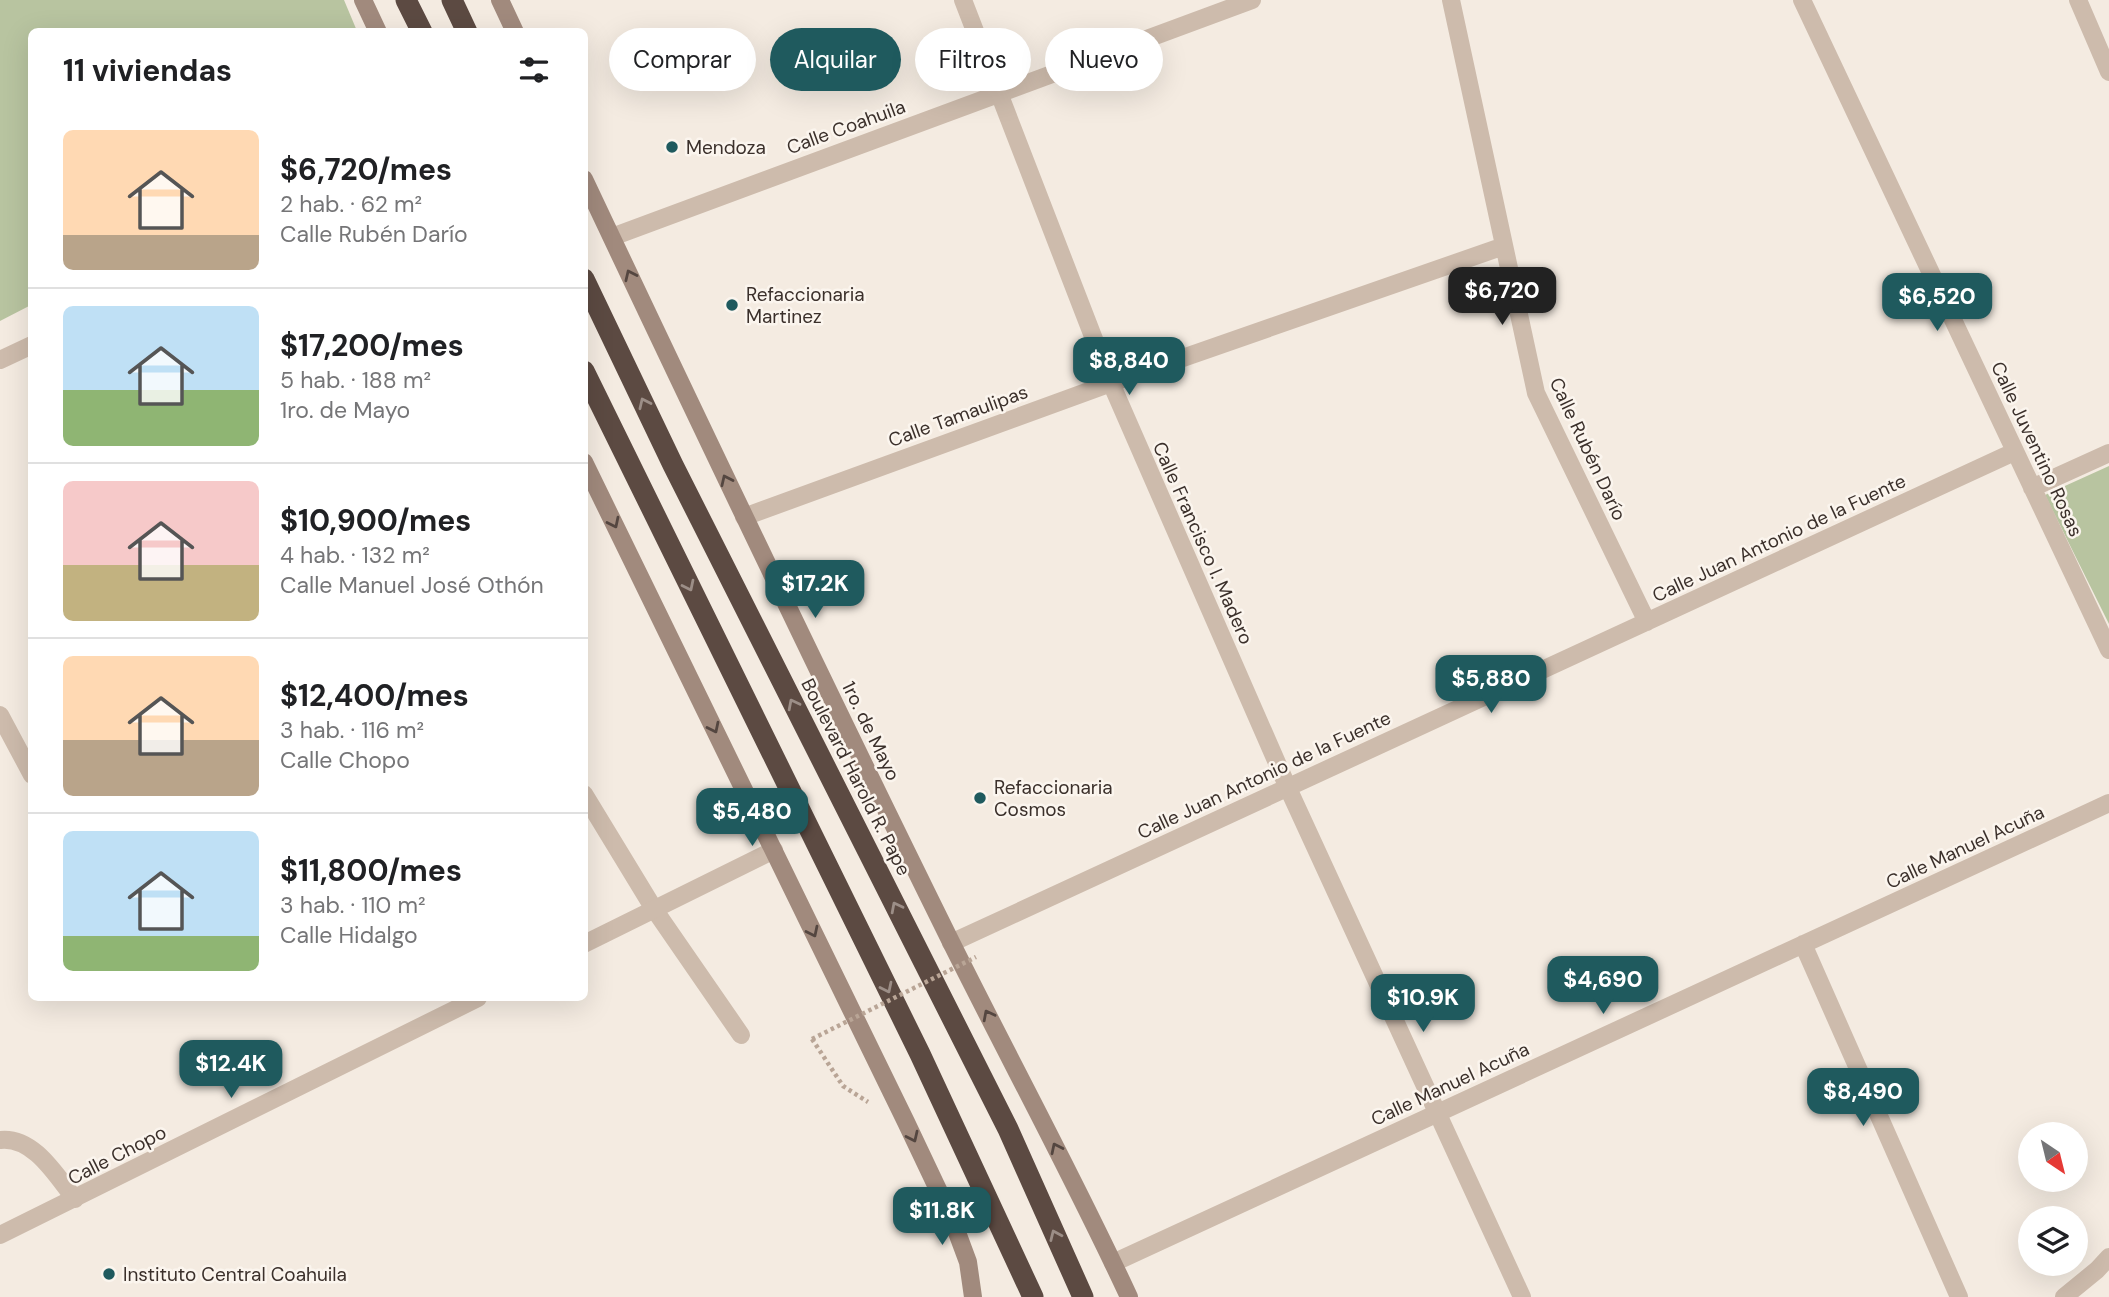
<!DOCTYPE html>
<html lang="es">
<meta charset="utf-8">
<style>
:root{--surface:#fff;--page:#f6f6f6;--text:#202124;--muted:#757577;--line:#e0e0e0;--accent:#1f5a5e}
body{margin:0;font-family:"DM Sans",sans-serif;background:var(--page);color:var(--text);height:100vh;display:flex;flex-direction:column;font-size:26px;white-space:nowrap}
*{box-sizing:border-box;margin:0}
p{font-size:23px;color:var(--muted)}
.icon{flex:none;width:38px;height:38px;fill:none;stroke:currentColor;stroke-width:2;stroke-linecap:round;stroke-linejoin:round}
.map{position:relative;flex:1;overflow:hidden}
.panel{position:absolute;left:28px;top:28px;width:560px;height:973px;display:flex;flex-direction:column;background:var(--surface);border-radius:10px;box-shadow:0 7px 28px #0002}
.panel>*{flex:none}
.hud{position:absolute;left:609px;top:28px;width:665px;height:63px;display:flex;gap:14px}
.needle{width:46px;rotate:145deg}
.fabs{position:absolute;left:2018px;top:1122px;display:grid;gap:14px}
.fabs a{display:grid;place-items:center;width:70px;height:70px;border-radius:50%;background:var(--surface);box-shadow:0 7px 28px #0002;font-size:35px}
.price{position:absolute;translate:-50% -60px;padding:0 16px;border-radius:14px;background:var(--accent);color:#fff;font-size:23px;line-height:46px;filter:drop-shadow(0 2px 4px #0008)}
.price::after{content:'';position:absolute;left:50%;top:42px;width:21px;height:16px;margin-left:-10px;background:inherit;clip-path:polygon(0 0,100% 0,50% 100%)}
.price.active{background:#222;color:#fff}
ul{padding:0;list-style:none}
li{display:flex;align-items:center;gap:21px;height:175px;padding:0 35px}
li+li{border-top:2px solid var(--line)}
li span{display:grid;place-items:center;flex:none;width:196px;height:140px;border-radius:10px;color:#555}
li>.icon{margin-inline-start:auto}
span .icon{width:84px;height:84px;fill:#fffc;stroke-width:1}
li b{font-size:30px}
h2{display:flex;justify-content:space-between;align-items:center;height:84px;padding:0 35px;font-size:30px}
.pill{padding:0 24px;border-radius:32px;background:var(--surface);box-shadow:0 7px 28px #0002;font-size:24px;line-height:63px}
.pill.active{background:var(--accent);color:#fff}
.map>svg:first-child{display:block}
.green{fill:#b8c4a0}
.lines{fill:none;stroke-linecap:round;stroke-linejoin:round}
.path{stroke:#b9a596;stroke-width:4.5;stroke-dasharray:3.5 3.5;stroke-linecap:butt}
.lane{stroke:#cdbbac;stroke-width:18}
.street{stroke:#cdbbac;stroke-width:18}
.secondary{stroke:#a18a7d;stroke-width:18}
.highway{stroke:#5c4a42;stroke-width:21}
.path-bridge{stroke:#b9a596;stroke-width:4.5;stroke-dasharray:3.5 3.5;stroke-linecap:butt}
.oneway{stroke:#544640}
.oneway2{stroke:#9c8e87}
.poi-dot{fill:#1f5a5e;stroke:#fbf5ee;stroke-width:2.5}
.labels{text-anchor:middle;dominant-baseline:central;stroke-width:5;stroke-linejoin:round;paint-order:stroke}
.street-label{font-size:19px;fill:#3b302b;stroke:#fbf5ee}
.poi-label{font-size:19px;fill:#3b302b;stroke:#fbf5ee;text-anchor:start}
</style>
<div class="map">
<svg width="2109" height="1297" viewBox="0 0 2109 1297">
<rect width="100%" height="100%" fill="#f4ebe1"/>
<!-- green -->
<path class="green" d="M0,0H344L357,31L32,32L31,305L0,321Z
M2109,466V624L2045,495Z"/>
<g class="lines">
<!-- path -->
<path class="path" d="M812,1039L843,1086L868,1102"/>
<!-- lane -->
<path class="lane" d="M0,360L32,345
M0,715L32,775
M584,794L654,909L741,1035
M0,1140C34,1136 57,1177 75,1199"/>
<!-- street -->
<path class="street" d="M963,0L1111,383L1288,788L1522,1297
M1451,0L1536,393L1647,622
M1802,0L2109,650
M2078,0L2109,72
M612,237L1252,0
M2032,488L2109,453
M744,517L1111,383L1504,246
M951,943L2014,452
M584,944L774,850
M1803,944L1959,1297
M0,1235L478,998
M1113,1263L2109,803
M2064,1297L2097,1270L2109,1257"/>
<!-- secondary -->
<path class="secondary" d="M363,0L378,32
M500,0L515,32
M584,179C704,433 825,687 950,940C1009,1059 1073,1176 1129,1297
M584,462L906,1122L952,1219L968,1262L973,1297"/>
<!-- highway -->
<path class="highway" d="M406,0L422,32
M452,0L467,32
M584,279L673,465L1008,1129L1083,1297
M584,371L920,1054L1033,1297"/>
<!-- path-bridge -->
<path class="path-bridge" d="M812,1039L976,957"/>
</g>
<!-- one-way arrows -->
<defs><path id="oneway-chevron" d="M-2-3.5L2.5 0L-2 3.5" fill="none" stroke-width="1.6" stroke-linecap="round" stroke-linejoin="round" transform="scale(1.75)"/></defs>
<g class="oneway">
<use href="#oneway-chevron" transform="translate(630 275) rotate(-115)"/>
<use href="#oneway-chevron" transform="translate(726 480) rotate(-115)"/>
<use href="#oneway-chevron" transform="translate(614 523) rotate(64)"/>
<use href="#oneway-chevron" transform="translate(714 728) rotate(64)"/>
<use href="#oneway-chevron" transform="translate(813 932) rotate(64)"/>
<use href="#oneway-chevron" transform="translate(988 1015) rotate(-117)"/>
<use href="#oneway-chevron" transform="translate(913 1137) rotate(65)"/>
<use href="#oneway-chevron" transform="translate(1056 1148) rotate(-116)"/>
</g>
<g class="oneway2">
<use href="#oneway-chevron" transform="translate(644 403) rotate(-115)"/>
<use href="#oneway-chevron" transform="translate(689 586) rotate(64)"/>
<use href="#oneway-chevron" transform="translate(793 704) rotate(-117)"/>
<use href="#oneway-chevron" transform="translate(896 907) rotate(-117)"/>
<use href="#oneway-chevron" transform="translate(887 988) rotate(64)"/>
<use href="#oneway-chevron" transform="translate(1055 1235) rotate(-114)"/>
</g>
<!-- markers -->
<g class="poi-dot">
<circle cx="672" cy="147" r="7"/>
<circle cx="732" cy="305" r="7"/>
<circle cx="980" cy="798" r="7"/>
<circle cx="109" cy="1274" r="7"/>
</g>
<g class="labels">
<!-- street labels -->
<g class="street-label">
<text transform="translate(846 127) rotate(-20)">Calle Coahuila</text>
<text transform="translate(958 416) rotate(-20)">Calle Tamaulipas</text>
<text transform="translate(1588 449) rotate(65)">Calle Rubén Darío</text>
<text transform="translate(2037 449) rotate(65)">Calle Juventino Rosas</text>
<text transform="translate(1779 538) rotate(-25)">Calle Juan Antonio de la Fuente</text>
<text transform="translate(1203 543) rotate(66)">Calle Francisco I. Madero</text>
<text transform="translate(871 731) rotate(64)">1ro. de Mayo</text>
<text transform="translate(1264 775) rotate(-25)">Calle Juan Antonio de la Fuente</text>
<text transform="translate(856 777) rotate(63)">Boulevard Harold R. Pape</text>
<text transform="translate(1965 847) rotate(-25)">Calle Manuel Acuña</text>
<text transform="translate(1450 1084) rotate(-25)">Calle Manuel Acuña</text>
<text transform="translate(117 1155) rotate(-27)">Calle Chopo</text>
</g>
<!-- poi labels -->
<g class="poi-label">
<text x="686" y="147">Mendoza</text>
<text x="746" y="294">Refaccionaria<tspan x="746" dy="22">Martinez</tspan></text>
<text x="994" y="787">Refaccionaria<tspan x="994" dy="22">Cosmos</tspan></text>
<text x="123" y="1274">Instituto Central Coahuila</text>
</g>
</g>
</svg>
<div class="fabs">
<a><svg class="needle" viewBox="-14 -14 28 28"><path d="M0-13l5 13h-10z" fill="#e53935"/><path d="M0 13l5-13h-10z" fill="#757577"/></svg></a>
<a><svg class="icon" aria-label="layers" viewBox="0 0 24 24"><path d="M12 4l9 5-9 5-9-5zM3 14l9 5 9-5"/></svg></a>
</div>
<b class="price active" style="left:1502px;top:327px">$6,720</b>
<b class="price" style="left:1937px;top:333px">$6,520</b>
<b class="price" style="left:1129px;top:397px">$8,840</b>
<b class="price" style="left:815px;top:620px">$17.2K</b>
<b class="price" style="left:1491px;top:715px">$5,880</b>
<b class="price" style="left:752px;top:848px">$5,480</b>
<b class="price" style="left:1603px;top:1016px">$4,690</b>
<b class="price" style="left:1423px;top:1034px">$10.9K</b>
<b class="price" style="left:231px;top:1100px">$12.4K</b>
<b class="price" style="left:1863px;top:1128px">$8,490</b>
<b class="price" style="left:942px;top:1247px">$11.8K</b>
<div class="hud">
<a class="pill">Comprar</a>
<a class="pill active">Alquilar</a>
<a class="pill">Filtros</a>
<a class="pill">Nuevo</a>
</div>
<section class="panel">
<h2>11 viviendas<svg class="icon" aria-label="filters" viewBox="0 0 24 24"><path d="M4 7h16M4 17h16"/><circle cx="9" cy="7" r="2"/><circle cx="15" cy="17" r="2"/></svg></h2>
<ul>
<li><span style="background:linear-gradient(#ffd9b3 75%,#b9a48a 0)"><svg class="icon" aria-label="home" viewBox="0 0 24 24"><path d="M3 11l9-7 9 7M6 9v11h12V9"/></svg></span><div><b>$6,720/mes</b><p>2 hab. · 62 m²</p><p>Calle Rubén Darío</p></div></li>
<li><span style="background:linear-gradient(#bfe0f5 60%,#8fb573 0)"><svg class="icon" aria-label="home" viewBox="0 0 24 24"><path d="M3 11l9-7 9 7M6 9v11h12V9"/></svg></span><div><b>$17,200/mes</b><p>5 hab. · 188 m²</p><p>1ro. de Mayo</p></div></li>
<li><span style="background:linear-gradient(#f6c9c9 60%,#c2b280 0)"><svg class="icon" aria-label="home" viewBox="0 0 24 24"><path d="M3 11l9-7 9 7M6 9v11h12V9"/></svg></span><div><b>$10,900/mes</b><p>4 hab. · 132 m²</p><p>Calle Manuel José Othón</p></div></li>
<li><span style="background:linear-gradient(#ffd9b3 60%,#b9a48a 0)"><svg class="icon" aria-label="home" viewBox="0 0 24 24"><path d="M3 11l9-7 9 7M6 9v11h12V9"/></svg></span><div><b>$12,400/mes</b><p>3 hab. · 116 m²</p><p>Calle Chopo</p></div></li>
<li><span style="background:linear-gradient(#bfe0f5 75%,#8fb573 0)"><svg class="icon" aria-label="home" viewBox="0 0 24 24"><path d="M3 11l9-7 9 7M6 9v11h12V9"/></svg></span><div><b>$11,800/mes</b><p>3 hab. · 110 m²</p><p>Calle Hidalgo</p></div></li>
</ul>
</section>
</div>
